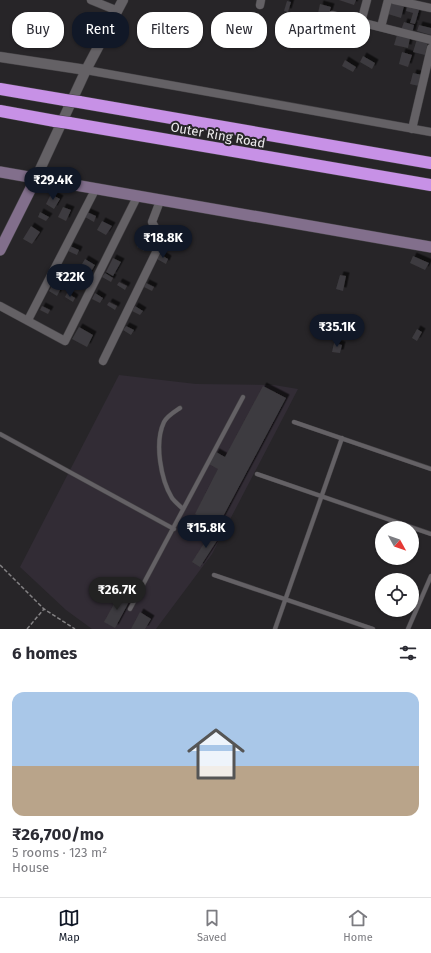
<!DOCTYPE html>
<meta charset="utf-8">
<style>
:root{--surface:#fff;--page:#f7f7f7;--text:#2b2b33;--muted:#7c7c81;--line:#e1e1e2;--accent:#111827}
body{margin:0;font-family:"Fira Sans",sans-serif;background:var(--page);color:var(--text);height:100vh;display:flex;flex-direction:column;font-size:15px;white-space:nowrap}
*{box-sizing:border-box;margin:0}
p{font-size:13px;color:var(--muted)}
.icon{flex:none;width:22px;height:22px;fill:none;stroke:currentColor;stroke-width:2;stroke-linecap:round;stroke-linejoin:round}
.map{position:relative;height:629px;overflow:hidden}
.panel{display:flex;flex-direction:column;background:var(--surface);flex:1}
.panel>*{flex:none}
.hud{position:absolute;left:12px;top:12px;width:407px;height:36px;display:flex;gap:8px}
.needle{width:26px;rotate:130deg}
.controls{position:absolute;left:375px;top:521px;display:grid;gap:8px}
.controls a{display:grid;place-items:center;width:44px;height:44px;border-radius:50%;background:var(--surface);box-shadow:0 1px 3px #0004;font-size:20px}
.price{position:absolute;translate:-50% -34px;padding:0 9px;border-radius:14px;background:var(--accent);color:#fff;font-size:13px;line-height:26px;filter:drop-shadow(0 1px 2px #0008)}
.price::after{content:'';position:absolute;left:50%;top:24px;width:12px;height:9px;margin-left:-6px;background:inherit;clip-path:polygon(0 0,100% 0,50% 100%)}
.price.selected{background:#222;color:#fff}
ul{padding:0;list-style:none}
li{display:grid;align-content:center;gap:8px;height:212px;padding:0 12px}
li+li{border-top:1px solid var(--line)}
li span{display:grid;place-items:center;height:124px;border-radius:12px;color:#555}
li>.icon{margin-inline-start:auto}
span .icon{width:72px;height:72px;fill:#fffc;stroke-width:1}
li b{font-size:17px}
h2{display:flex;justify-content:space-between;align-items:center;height:48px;padding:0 12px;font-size:17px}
.pill{padding:0 14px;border-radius:16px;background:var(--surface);box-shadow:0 1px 3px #0004;font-size:14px;line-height:36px}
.pill.selected{background:var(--accent);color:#fff}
.tabs{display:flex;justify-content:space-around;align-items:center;height:56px;border-top:1px solid var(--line);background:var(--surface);font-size:11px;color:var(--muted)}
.tabs a{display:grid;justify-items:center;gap:2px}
.tabs .selected{color:var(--accent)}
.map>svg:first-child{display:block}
.built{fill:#322c35}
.building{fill:#3d3b3f;filter:url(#shadow)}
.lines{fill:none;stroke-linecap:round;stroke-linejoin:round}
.service-casing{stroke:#454346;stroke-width:5}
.minor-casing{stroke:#454346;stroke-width:9}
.tertiary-casing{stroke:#454346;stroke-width:11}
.secondary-casing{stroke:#454346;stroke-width:12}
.motorway-casing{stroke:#454346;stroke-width:13}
.path{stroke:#848284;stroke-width:1.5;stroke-dasharray:4 2;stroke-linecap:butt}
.service{stroke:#646165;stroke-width:4}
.minor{stroke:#646165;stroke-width:8}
.tertiary{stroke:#646165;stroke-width:10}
.secondary{stroke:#826f8c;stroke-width:11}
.motorway{stroke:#c791e6;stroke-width:12}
.motorway-bridge-casing{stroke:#454346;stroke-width:13;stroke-linecap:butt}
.motorway-bridge{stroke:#c791e6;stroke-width:12}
.labels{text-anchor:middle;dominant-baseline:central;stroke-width:4;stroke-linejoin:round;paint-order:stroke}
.street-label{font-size:13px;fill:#eeecee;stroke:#272528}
</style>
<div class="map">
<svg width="431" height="629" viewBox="0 0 431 629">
<defs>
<filter id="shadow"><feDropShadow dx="3.5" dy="-3.5" stdDeviation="0" flood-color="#0009"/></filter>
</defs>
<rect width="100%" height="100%" fill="#272528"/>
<!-- built -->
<path class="built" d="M119,375L196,384L274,385L298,389L212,554L156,629H92L66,610L20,567Z"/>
<!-- building -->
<path class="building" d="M339,0H356L354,5Z
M287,1L291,2L288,12L284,11Z
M391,2L404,6L401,18L388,14Z
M320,4L331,7L327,20L317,18Z
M407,7L419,10L415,24L410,23L413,13L406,11Z
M404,22L414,25L412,34L401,30Z
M419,25L431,28V35L417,31Z
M397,35L410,38L408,48L394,45Z
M417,39L428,42L425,55L413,52Z
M402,52L412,55L408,67L399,64Z
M363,56L375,63L372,69L360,62Z
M345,60L356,67L353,72L342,66Z
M413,73L422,75L419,86L410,84Z
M51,194L60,199L54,209L46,204Z
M63,207L71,210L66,221L58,217Z
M40,212L49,217L46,221L38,217Z
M87,212L96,216L94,222L85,217Z
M102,221L112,226L106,235L97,230Z
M31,226L40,232L32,244L23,239Z
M139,242L147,246L144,251L137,247Z
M70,246L79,250L77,255L68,251Z
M160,254L168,259L166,264L157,259Z
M413,256L429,263L425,270L410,263Z
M113,258L121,262L113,276L106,272Z
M85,259L95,265L88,277L78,271Z
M105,273L113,278L111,282L102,277Z
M340,275L346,276L343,291L336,289Z
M119,282L127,286L125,290L117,285Z
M146,283L154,287L152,291L144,287Z
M52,286L60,290L57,296L49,291Z
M67,293L75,298L73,302L65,297Z
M95,293L103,298L100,303L92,299Z
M109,302L117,306L115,310L107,305Z
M42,306L50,310L48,314L40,310Z
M135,306L143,311L140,315L132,311Z
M126,326L134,330L131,335L123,330Z
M79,327L93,335L87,347L72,339Z
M417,329L422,332L417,341L412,338Z
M334,343L342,345L340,353L332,352Z
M263,386L286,398L218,526L195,514L218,469L209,464L216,452L225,457Z
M212,531L220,536L200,567L192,562Z
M119,595L130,600L115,628L104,622Z
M140,612L151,619L145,629H131Z"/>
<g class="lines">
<!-- service casing -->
<g class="service-casing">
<path id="service" d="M180,408C174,412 167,416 164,422C154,443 161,480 172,498C175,502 180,506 183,509
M294,422L431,469
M0,434L174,529
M257,474L431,534
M214,575L373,629
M130,609L243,397
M275,629L342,438
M408,629L431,576"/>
</g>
<!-- minor casing -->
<g class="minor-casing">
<path id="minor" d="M91,0L118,11
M394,0L431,8
M260,5L261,0
M332,15L431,40
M361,22L367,0
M381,27L388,0
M86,70L431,132
M412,129L431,48
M0,306L65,341L137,197
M28,320L95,190
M103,361L162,240L152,222L160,201"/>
</g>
<!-- tertiary casing -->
<g class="tertiary-casing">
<path id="tertiary" d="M0,57L86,70
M36,178L86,70L123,0"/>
</g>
<!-- secondary casing -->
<g class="secondary-casing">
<path id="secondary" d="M0,172L431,247
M0,250L36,178"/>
</g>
<!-- motorway casing -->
<g class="motorway-casing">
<path id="motorway" d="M0,89L65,100
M79,102L431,163
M0,111L55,121
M69,123L431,185"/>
</g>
<!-- path -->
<path class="path" d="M0,565L44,609
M27,629L44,609L75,629"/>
<!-- service -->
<use href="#service" class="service"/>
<!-- minor -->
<use href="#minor" class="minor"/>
<!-- tertiary -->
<use href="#tertiary" class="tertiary"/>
<!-- secondary -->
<use href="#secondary" class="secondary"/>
<!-- motorway -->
<use href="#motorway" class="motorway"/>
<!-- motorway-bridge casing -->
<g class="motorway-bridge-casing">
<path id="motorway-bridge" d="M65,100L79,102
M55,121L69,123"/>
</g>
<!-- motorway-bridge -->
<use href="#motorway-bridge" class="motorway-bridge"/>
</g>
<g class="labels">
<!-- street labels -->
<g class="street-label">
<text transform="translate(218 135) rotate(10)">Outer Ring Road</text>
</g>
</g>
</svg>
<div class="controls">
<a><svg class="needle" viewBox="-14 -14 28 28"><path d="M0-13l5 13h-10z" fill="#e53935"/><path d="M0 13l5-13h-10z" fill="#7c7c81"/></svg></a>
<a><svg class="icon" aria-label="locate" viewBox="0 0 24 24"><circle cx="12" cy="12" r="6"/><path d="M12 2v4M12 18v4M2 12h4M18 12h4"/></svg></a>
</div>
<b class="price" style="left:53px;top:201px">₹29.4K</b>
<b class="price" style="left:163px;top:259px">₹18.8K</b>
<b class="price" style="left:70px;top:298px">₹22K</b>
<b class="price" style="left:337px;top:348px">₹35.1K</b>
<b class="price" style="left:206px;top:549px">₹15.8K</b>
<b class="price selected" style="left:117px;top:611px">₹26.7K</b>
<div class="hud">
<a class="pill">Buy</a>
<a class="pill selected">Rent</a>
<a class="pill">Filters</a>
<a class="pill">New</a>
<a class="pill">Apartment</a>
</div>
</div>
<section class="panel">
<h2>6 homes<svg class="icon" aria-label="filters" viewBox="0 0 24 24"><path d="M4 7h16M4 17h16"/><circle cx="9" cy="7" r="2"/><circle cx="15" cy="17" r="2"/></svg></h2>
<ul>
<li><span style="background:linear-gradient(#a9c7e8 60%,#b9a48a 0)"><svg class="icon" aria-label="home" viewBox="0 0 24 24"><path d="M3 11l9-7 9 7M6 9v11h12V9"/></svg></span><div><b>₹26,700/mo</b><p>5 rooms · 123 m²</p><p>House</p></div></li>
</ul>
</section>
<nav class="tabs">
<a class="selected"><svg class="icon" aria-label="map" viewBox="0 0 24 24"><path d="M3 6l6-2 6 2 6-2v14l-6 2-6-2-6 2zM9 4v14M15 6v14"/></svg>Map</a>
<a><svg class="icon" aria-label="saved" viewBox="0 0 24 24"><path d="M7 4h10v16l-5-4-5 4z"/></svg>Saved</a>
<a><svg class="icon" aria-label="home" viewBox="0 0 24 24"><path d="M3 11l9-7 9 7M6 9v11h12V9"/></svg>Home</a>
</nav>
